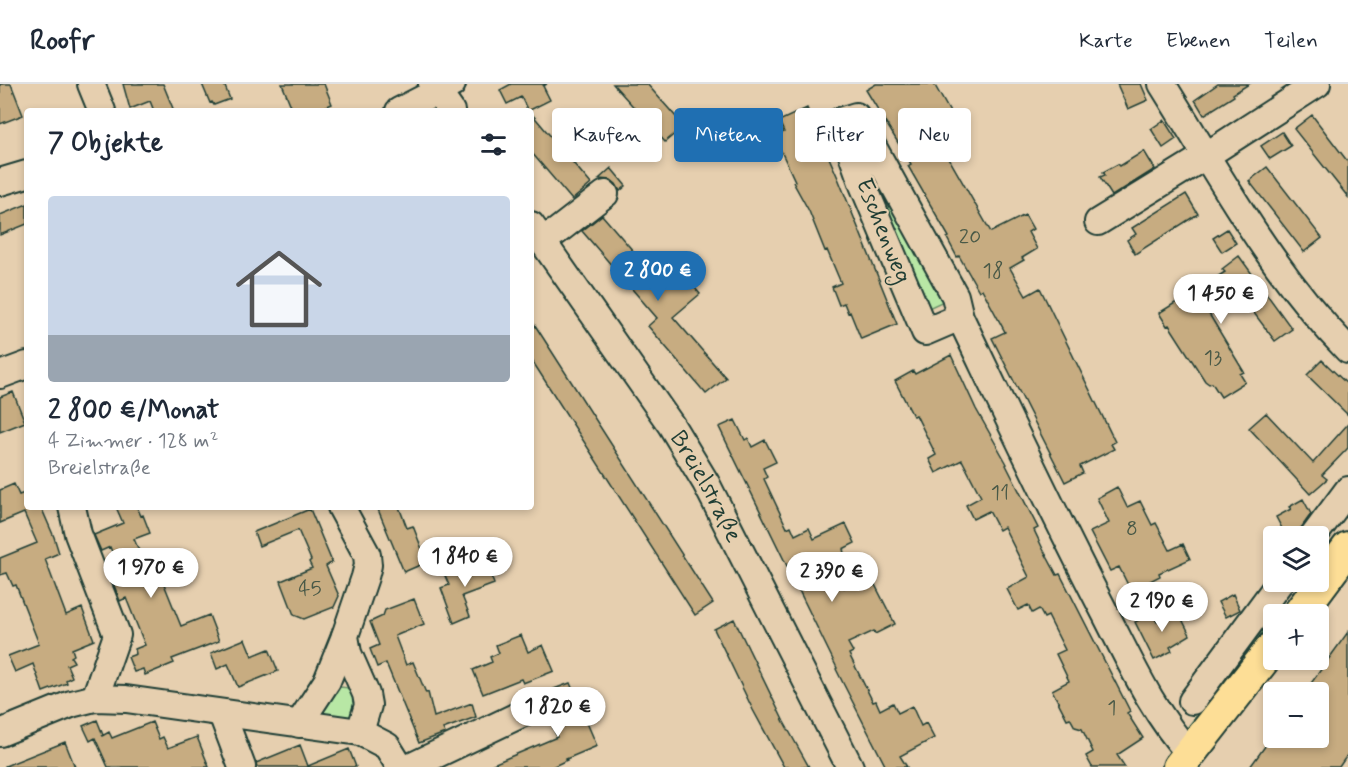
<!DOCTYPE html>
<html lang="de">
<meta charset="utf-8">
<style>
:root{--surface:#fff;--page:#f6f6f7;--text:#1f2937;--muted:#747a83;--line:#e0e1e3;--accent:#1f6fb2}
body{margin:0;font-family:Mynerve,sans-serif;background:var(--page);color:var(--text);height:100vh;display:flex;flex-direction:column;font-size:22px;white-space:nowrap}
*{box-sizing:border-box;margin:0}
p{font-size:20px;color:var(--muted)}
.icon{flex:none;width:33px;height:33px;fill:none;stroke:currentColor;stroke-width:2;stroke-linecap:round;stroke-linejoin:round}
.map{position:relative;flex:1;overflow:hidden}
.sheet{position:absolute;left:24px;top:24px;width:510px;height:402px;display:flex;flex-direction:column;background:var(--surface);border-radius:6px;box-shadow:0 3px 9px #0003}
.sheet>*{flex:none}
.banner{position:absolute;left:552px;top:24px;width:570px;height:54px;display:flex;gap:12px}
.buttons{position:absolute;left:1263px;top:442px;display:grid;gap:12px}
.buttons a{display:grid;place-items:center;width:66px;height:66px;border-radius:6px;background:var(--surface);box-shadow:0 3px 9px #0003;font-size:30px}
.price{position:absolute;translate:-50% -51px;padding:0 14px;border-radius:21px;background:#fff;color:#222;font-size:20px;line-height:39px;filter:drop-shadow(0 2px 3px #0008)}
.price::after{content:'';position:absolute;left:50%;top:36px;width:18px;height:14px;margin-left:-9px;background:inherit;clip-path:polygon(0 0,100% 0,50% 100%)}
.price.selected{background:var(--accent);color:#fff}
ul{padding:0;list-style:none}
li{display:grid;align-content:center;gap:12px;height:318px;padding:0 24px}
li+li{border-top:2px solid var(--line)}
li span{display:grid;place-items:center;height:186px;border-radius:6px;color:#555}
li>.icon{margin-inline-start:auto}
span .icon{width:108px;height:108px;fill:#fffc;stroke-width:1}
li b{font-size:26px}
h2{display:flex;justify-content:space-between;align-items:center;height:72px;padding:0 24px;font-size:26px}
.tag{padding:0 21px;border-radius:6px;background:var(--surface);box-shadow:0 3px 9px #0003;font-size:21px;line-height:54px}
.tag.selected{background:var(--accent);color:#fff}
header{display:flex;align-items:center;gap:36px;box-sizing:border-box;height:84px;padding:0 30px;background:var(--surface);border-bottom:2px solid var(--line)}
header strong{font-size:28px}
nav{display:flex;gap:33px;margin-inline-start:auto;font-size:21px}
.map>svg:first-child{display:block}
.green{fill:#b8e7a5;stroke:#6c926c;stroke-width:1.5}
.building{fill:#c7ac81;stroke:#1f3d34;stroke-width:1.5}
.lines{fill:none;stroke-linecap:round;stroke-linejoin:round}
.minor-casing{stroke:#1f3d34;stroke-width:30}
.major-casing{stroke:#1f3d34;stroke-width:36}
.minor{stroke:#e6cfaf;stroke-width:26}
.major{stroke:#fdde96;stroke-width:32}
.labels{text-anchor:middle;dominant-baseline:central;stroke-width:4.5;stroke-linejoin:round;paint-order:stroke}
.number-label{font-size:21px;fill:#495947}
.street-label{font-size:24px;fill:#1f3d34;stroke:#e6cfaf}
</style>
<header>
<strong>Roofr</strong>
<nav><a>Karte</a><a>Ebenen</a><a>Teilen</a></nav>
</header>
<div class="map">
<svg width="1348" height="683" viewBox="0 0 1348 683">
<rect width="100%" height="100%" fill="#e6cfaf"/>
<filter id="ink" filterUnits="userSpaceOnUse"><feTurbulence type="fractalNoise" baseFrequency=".0167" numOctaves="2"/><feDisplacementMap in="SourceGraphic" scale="12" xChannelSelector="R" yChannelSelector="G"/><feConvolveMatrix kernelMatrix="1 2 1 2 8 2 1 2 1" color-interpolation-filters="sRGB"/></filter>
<g filter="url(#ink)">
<!-- green -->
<path class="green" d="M873,86L948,215L920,228L864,91Z
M1273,533V544L1195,644H1187Z
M339,603C349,603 354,606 360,614L355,634L346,637L320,632L334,605Z"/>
<!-- building -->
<path class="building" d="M0,0H11L23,31L0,40Z
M123,0H163L174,27H154L150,17L130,25Z
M202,0H224L230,15L214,21L212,18L210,19Z
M282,0H324L332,20L315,27H293Z
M511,0H547L543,2L550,16L528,27L521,13L507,20L500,6Z
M613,0H647L684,42L665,58Z
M876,0H934L951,30L953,29L962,46L939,57L991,148L1025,131L1033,145L1028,148L1037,165L1022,174L1024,176L1010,184L1026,212L1040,204L1115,358L1111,360L1114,365L1080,382L1083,389L1065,398L992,254L1005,248L982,205L979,207L959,172L957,173L947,154L949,153L908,82L911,80L866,6Z
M1117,0H1141L1148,16L1128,25Z
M1218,0H1249L1233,10L1234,12L1204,31L1195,16Z
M807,24L838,94L897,240L861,255L850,228L848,229L844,219L839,221L832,203L841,199L827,166L825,167L809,127L793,98L795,97L774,52L784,48L779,37Z
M531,29L591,100L572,116L531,68Z
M1312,31L1348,78V113L1294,45Z
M1164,36L1176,55L1163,64L1151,45Z
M1282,48L1291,62L1270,75L1261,62Z
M1144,67L1155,85L1112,112L1100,93L1105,91L1103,88L1118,80L1120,82Z
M1267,83L1322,154L1304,168L1249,97Z
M611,84L626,102L620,107L616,100L611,96L599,95Z
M1186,110L1198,130L1135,170L1127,156L1136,150L1132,144Z
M27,120V140L0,151V131Z
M602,131L660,198L677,183L700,210L673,233L726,294L706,310L648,242L657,234L582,147Z
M1227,145L1236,159L1222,168L1213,154Z
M1239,172L1292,245L1275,257L1233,201L1203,220L1244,288L1240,290L1245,298L1221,313L1212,299L1209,300L1205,297L1169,241L1167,242L1159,229L1225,188L1222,185Z
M531,235L713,519L695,531L531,275Z
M951,271L976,325L1007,380L1006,381L1038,444L1034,446L1043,465L1057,491L1060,490L1130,627L1127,629L1143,654L1117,671L1125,683H1092L1086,672L1093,668L1082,645L1075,643L1070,634L1067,635L1052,606L1069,597L1056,570L1065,566L1048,532L1044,534L1039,525L1032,529L1028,521L1018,526L1007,505L1029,493L1004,443L999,446L989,427L973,435L966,421L981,413L962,376L936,389L929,375L936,371L916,331L913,332L895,297L913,287L915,290Z
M1322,276L1348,301V331L1307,291Z
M13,308L25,338L0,348V313Z
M1266,329L1313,379L1348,340V364L1322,391L1327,395L1310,410L1249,344Z
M735,336L745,356L748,354L752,363L765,356L776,378L763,384L767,393L764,395L787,444L791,442L795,451L809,444L814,455L846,440L855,459L843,465L844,469L830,476L844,504L870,491L895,540L875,550L874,547L848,559L853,568L849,570L873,618L876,617L880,626L893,619L898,629L912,622L921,642L926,639L934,654L900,672L907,683H886L844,601L836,585L837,584L719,343Z
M14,400L19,411L27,408V423H41L54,453L59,469L45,475L66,531L82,524L94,556L72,565L74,571L71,573L74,578L67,581L72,593L66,596L67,599L43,608L33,580L15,588L8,572L39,560L16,501L13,502L7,489L0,491V474L37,459L24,429L0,439V406Z
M1117,403L1127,423L1140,417L1152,441L1156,439L1170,466L1183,460L1190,475L1159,489L1160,492L1131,507L1119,483L1110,487L1090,448L1109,439L1097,414Z
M1303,415L1311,430L1301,444L1286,452L1276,433L1291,425L1289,423Z
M116,423H137L141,432L143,431L150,449L134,455L149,490L167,483L173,496L164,500L181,542L209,531L219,557L172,575L174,579L145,591L143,585L134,588L128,573L136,570L135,565L145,561L126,514L120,517L112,496L122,492L110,463L101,467L94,451L123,439Z
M377,423H399L407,444L413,442L427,478L404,488Z
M310,425L332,478L326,482L339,512L334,523L304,535L294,531L281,497L312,484L309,478L311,476L298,446L259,462L254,448Z
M485,476L494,500L462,512L470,532L454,539L441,504L449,501L445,492Z
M1233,510L1240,526L1226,533L1218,518Z
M414,515L424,540L395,552L406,581L413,578L426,609L428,608L434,633L472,619L476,633L443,645L445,649L419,659L386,579L377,583L370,565L379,561L370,538L383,532L385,526Z
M1178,527L1190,551L1170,563L1172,567L1154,576L1135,538L1152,529L1157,538Z
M734,535L784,638L809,683H784L753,626L714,545Z
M1348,548V670L1339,683H1250L1271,654H1318V609H1304Z
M521,551L528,568L543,561L554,587L523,599L521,595L483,610L473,586L492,578L490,573L499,569L496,561Z
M245,555L252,572L269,565L278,587L238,603L228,580L217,585L211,569Z
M570,599L597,662L566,675L567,676L552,683H486L557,653L553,644L567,638L554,605Z
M97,636L103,651L102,652L109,648L112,654L152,638L159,655L163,653L168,664L197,653L209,683H108L95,654L90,657L83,642Z
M65,658L75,683H5V682Z
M300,661L308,682L349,665L356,683H257L256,679Z"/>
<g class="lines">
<!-- minor casing -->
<g class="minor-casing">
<g id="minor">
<path d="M91,0L102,27"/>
<path d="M432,0L451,27"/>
<path d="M1162,0C1220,92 1271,188 1348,266"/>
<path d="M399,27L452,0"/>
<path d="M0,98L27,90"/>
<path d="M1098,138L1207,71L1317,0"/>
<path id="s1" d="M531,141L671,341L706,399L850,683"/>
<path d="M541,155L556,148L605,110"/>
<path d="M960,233L925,248L863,101L840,37L856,32L955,212L960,233C1007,331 1053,429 1103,525C1129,575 1152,628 1190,670"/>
<path d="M0,291L27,281"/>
<path d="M72,423L78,450L117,551L95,614"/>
<path d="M341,423L367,471L368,481L365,493L345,552L348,569L366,610L368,621L360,648"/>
<path d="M1313,453L1348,406"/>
<path d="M1192,617L1280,498"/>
<path d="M222,630L242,683"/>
<path d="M299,640L327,597L345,552"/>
<path d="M0,649L71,620L95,614L126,615L360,648L387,662L400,683"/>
<path d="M410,683L534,624"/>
</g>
</g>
<!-- major casing -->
<g class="major-casing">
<path id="major" d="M1298,531L1348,464
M1179,683L1274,562"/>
</g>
<!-- minor -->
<use href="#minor" class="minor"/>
<!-- major -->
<use href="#major" class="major"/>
</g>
</g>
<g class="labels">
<!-- number labels -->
<g class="number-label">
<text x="970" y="153">20</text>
<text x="993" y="187">18</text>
<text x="1213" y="274">13</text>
<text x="1000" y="409">11</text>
<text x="1132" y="445">8</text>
<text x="310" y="505">45</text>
<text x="1112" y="624">1</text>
</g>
<!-- street labels -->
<g class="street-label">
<text transform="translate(883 147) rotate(68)">Eschenweg</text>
<text stroke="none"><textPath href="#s1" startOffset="315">Breielstraße</textPath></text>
</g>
</g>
</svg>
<div class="buttons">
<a><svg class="icon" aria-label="layers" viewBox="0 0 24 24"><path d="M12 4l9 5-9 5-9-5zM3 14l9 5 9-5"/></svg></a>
<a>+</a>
<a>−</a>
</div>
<b class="price selected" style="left:658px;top:218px">2 800 €</b>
<b class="price" style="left:1221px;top:241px">1 450 €</b>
<b class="price" style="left:465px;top:504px">1 840 €</b>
<b class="price" style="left:151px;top:515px">1 970 €</b>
<b class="price" style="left:832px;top:519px">2 390 €</b>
<b class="price" style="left:1162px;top:549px">2 190 €</b>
<b class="price" style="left:558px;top:654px">1 820 €</b>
<div class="banner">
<a class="tag">Kaufen</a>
<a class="tag selected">Mieten</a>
<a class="tag">Filter</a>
<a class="tag">Neu</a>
</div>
<section class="sheet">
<h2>7 Objekte<svg class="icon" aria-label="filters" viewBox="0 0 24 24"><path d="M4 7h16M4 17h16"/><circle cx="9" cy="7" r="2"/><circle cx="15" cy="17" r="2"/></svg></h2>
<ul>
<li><span style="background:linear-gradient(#c9d6e8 75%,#9aa5b1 0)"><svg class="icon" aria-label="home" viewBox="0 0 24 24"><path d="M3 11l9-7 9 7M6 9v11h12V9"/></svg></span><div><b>2 800 €/Monat</b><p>4 Zimmer · 128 m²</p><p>Breielstraße</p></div></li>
</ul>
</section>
</div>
